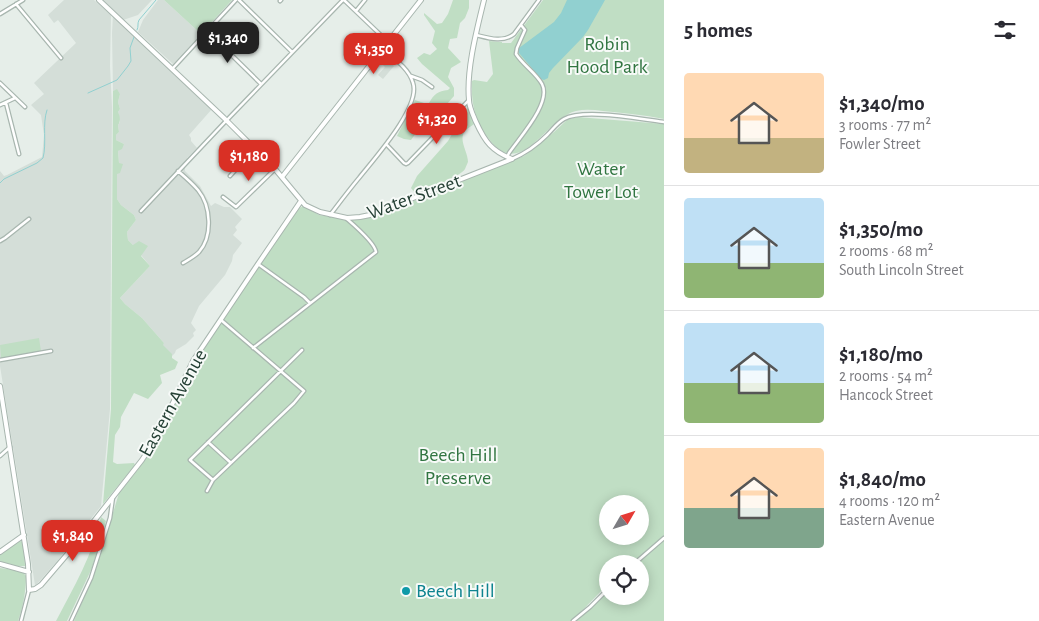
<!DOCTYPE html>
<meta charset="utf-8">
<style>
:root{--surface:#fff;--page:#f7f7f7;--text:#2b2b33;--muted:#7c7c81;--line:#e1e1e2;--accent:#d93025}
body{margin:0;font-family:"Alegreya Sans",sans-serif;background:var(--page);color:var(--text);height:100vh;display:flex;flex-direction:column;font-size:19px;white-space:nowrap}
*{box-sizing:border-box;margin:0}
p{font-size:16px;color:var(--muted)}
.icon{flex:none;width:28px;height:28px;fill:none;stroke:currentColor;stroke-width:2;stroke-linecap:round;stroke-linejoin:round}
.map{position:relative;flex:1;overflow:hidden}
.details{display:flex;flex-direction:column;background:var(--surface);width:375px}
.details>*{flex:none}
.needle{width:32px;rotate:51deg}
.fabs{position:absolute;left:599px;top:495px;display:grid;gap:10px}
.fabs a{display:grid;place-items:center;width:50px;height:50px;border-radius:50%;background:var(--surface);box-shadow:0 2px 12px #0003;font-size:25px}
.price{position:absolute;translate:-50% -42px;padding:0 11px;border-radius:10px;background:var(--accent);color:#fff;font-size:16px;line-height:32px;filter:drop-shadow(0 1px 2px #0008)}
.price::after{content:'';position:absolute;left:50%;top:30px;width:15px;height:11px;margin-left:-8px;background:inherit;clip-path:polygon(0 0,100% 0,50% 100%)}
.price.active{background:#222;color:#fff}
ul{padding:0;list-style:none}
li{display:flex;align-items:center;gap:15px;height:125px;padding:0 20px}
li+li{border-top:1px solid var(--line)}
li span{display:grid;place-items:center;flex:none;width:140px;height:100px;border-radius:5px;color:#555}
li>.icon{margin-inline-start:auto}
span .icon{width:60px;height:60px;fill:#fffc;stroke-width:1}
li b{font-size:21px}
h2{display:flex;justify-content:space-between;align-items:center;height:60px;padding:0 20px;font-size:21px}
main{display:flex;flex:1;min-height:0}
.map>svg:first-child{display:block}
.built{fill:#d4ded8}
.green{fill:#c0dec4;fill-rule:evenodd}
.water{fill:#91d0d0}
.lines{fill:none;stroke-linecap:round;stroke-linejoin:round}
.stream{stroke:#91d0d0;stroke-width:1}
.minor-casing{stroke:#a8b6af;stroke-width:5}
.tertiary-casing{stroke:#a8b6af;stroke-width:6}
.minor{stroke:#fff;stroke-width:2.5}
.tertiary{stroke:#fff;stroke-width:4}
.culture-dot{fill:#0f9aa8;stroke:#f7faf8;stroke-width:2}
.labels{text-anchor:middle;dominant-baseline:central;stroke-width:4;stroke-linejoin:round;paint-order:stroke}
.park-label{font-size:20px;fill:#317541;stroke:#f7faf8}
.street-label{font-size:20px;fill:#254035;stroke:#f7faf8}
.culture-label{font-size:20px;fill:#0d838f;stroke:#f7faf8;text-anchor:start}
</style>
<main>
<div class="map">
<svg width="664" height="621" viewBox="0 0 664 621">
<rect width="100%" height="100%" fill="#e6eee9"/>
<!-- built -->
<path class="built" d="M64,0H94L111,15L110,66L112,107L110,409L101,506L59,559L37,584L35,585L0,366V171L4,176L7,175L42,157L44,135L41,115L31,105L44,94L34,83L76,43L58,20L54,23L48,15Z
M102,0H152L138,15L123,20Z
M158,0H164L201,34L173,64L138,32L143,20Z
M113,15L212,109L189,135L191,138V141L197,148L187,158L190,162L185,167V171L200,186L211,206L215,203L224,207H230L242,219L235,227L237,230L233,235L242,243L233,255L232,261L225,275L199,306L191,323L196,330L193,333L194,336L186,344L176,350L175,353L172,356L171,354L162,345L164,343L142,318L125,304L120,298L150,266L141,255L147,246L133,245L128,240L127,232L136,220L134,215L121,205L117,199V174L119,163L118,151L124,144L116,140V135L119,132L118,125L120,122L119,116L118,112L120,109L118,102L120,94L117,90L113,91L112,33Z
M384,57L394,66L383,79L378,75L385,67L380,62Z"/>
<!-- green -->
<path class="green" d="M164,0H232L201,34Z
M453,0H469V8L465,18L460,23L457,38L450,39L448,48L461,62L451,68L448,77L454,88V96L447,104L435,105L432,113L426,119L411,140L404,139L397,136L415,100L424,103H429C434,94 438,91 448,90L450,88L422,64L417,58L424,53L430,55L437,49L432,43L435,31L424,15V13L437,24L442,23L448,14Z
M543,0H664V119C644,115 623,113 603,111C594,110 585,109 576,111C546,118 521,182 489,139C475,121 471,104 472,81L474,80L487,82L493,74L489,41L502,42V43H511Z
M117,89L120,94L118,102L120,109L118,112C120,116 121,121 118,125L119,132L116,135V140L124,144L122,149L118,151L119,163L123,164L120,173L117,174V199L121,205L134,215L136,220L127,232L128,240L133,245L139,241L148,246L141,256L150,266L120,298L125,304L142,318L164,343L163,345L172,354V358L178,362L175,369L160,375L162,383L148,399L134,393L121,417L120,427L115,435L113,462L117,464L134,463L135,465L103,504L111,409L113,91Z
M468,107L474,124C472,126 467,128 465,131C458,140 468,152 468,162C468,162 465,169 465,169C461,176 424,191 415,193L411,188L417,176L448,141L455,129L463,118L466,110Z
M577,117L664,124V536L632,564H608L607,585L572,621H74L96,569L119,493L137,471L156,441L174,406L192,367L267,253L298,209L303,206L319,215L344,219H357L369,217L399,207L524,156L554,132L567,120ZM608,504H640V536H608Z
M39,338L41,351L1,358L0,345Z
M101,517L106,521L92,568L67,621H56C74,587 93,554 101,517Z
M664,539V621H575L607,592L608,596H640V564H636Z
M21,541L24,544L25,566H15L0,562V555L18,542Z
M0,568L22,571L26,576C26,591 23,607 18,621H0Z"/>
<!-- water -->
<path class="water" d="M567,0H605L588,30L583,37L553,68L549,73L548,78L544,80L541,79L519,53V48L554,22L561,13Z"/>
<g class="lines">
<!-- stream -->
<path class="stream" d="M137,30C139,26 137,24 139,20L156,0
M88,93L117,80L128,66L131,61L130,48L134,37
M0,183L4,179L37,163L43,158C47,143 42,124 47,110"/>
<!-- minor casing -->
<g class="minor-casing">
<path id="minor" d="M239,0L292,52
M344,0L388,42
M280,1L281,0
M16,4L61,58
M356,11L365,0
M0,14L23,0
M207,31L261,84
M476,35C488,38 503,43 514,34L539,0
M173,68L236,0
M411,76L422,80L432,87
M0,83L25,107
M6,103L19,154
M0,105L15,98
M387,145L404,163L406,164L408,163L469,100
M507,157L509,153C519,138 552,103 542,84C536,73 523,65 516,54L517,48L525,30L521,25
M512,159C526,153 537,145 547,135C553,129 557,123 564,119C583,108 642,119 664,122
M178,171C185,177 192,183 198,190C211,206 213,236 199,252C194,257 188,260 183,263
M230,176L255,148
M223,197L236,207L275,169
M141,211L225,122L343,0
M330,215C340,202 349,190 359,178C374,159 421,107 413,83C409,68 393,58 382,49
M0,241L5,238L29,219
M258,264L304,297L310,303
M253,348L376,252C375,243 355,226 347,219
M0,360L51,351
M208,442L231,463
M0,456L10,447
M213,480L190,460L302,350
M207,491L213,480L294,403L304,391L221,320
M634,564L664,538
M21,621L29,590
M71,621L91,578L110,518L113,497
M573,621L590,607L608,589"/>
</g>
<!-- tertiary casing -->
<g class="tertiary-casing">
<path id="tertiary" d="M99,0L224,118L275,169L305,205L320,212L347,218L360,217L370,215L512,159
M484,0C477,29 466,70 469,100C469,107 473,115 476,122C485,142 492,151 512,159
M282,177L421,0
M0,386L28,564L29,590L35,589L41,585L76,544L142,460L156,438L193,361L258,264L301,201
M0,552L24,535
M0,564L29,572"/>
</g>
<!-- minor -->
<use href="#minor" class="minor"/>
<!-- tertiary -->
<use href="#tertiary" class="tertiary"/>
</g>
<!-- markers -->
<circle class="culture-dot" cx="406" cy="591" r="5"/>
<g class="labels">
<!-- park labels -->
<g class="park-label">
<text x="607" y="44">Robin<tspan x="607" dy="23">Hood Park</tspan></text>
<text x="601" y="169">Water<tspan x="601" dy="23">Tower Lot</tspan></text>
<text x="458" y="455">Beech Hill<tspan x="458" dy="23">Preserve</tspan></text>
</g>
<!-- street labels -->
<g class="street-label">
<text transform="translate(414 197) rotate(-20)">Water Street</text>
<text transform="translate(173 403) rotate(-61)">Eastern Avenue</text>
</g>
<!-- culture labels -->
<g class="culture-label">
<text x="416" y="591">Beech Hill</text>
</g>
</g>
</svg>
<div class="fabs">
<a><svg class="needle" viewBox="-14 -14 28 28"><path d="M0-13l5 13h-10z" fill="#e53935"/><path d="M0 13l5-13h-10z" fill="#7c7c81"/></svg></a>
<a><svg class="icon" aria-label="locate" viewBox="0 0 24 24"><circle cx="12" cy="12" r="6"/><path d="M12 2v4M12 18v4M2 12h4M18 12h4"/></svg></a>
</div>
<b class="price active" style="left:228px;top:64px">$1,340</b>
<b class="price" style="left:374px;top:75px">$1,350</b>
<b class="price" style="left:437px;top:145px">$1,320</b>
<b class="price" style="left:249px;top:182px">$1,180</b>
<b class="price" style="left:73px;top:562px">$1,840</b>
</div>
<section class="details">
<h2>5 homes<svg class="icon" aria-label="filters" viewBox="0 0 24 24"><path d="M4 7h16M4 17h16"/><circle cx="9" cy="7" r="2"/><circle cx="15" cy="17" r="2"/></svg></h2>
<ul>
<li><span style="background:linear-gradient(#ffd9b3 65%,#c2b280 0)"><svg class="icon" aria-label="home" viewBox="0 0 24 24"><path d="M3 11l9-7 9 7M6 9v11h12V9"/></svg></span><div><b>$1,340/mo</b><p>3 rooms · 77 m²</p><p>Fowler Street</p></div></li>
<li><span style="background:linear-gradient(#bfe0f5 65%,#8fb573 0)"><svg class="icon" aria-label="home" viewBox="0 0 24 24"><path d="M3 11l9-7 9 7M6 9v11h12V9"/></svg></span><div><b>$1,350/mo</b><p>2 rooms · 68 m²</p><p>South Lincoln Street</p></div></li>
<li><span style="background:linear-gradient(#bfe0f5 60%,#8fb573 0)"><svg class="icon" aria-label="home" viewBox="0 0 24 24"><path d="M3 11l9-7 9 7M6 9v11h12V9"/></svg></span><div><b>$1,180/mo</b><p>2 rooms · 54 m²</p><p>Hancock Street</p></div></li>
<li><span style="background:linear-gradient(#ffd9b3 60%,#7fa58c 0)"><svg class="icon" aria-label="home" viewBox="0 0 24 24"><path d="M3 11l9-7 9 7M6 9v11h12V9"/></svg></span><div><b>$1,840/mo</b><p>4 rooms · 120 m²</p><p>Eastern Avenue</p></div></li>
</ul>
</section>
</main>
